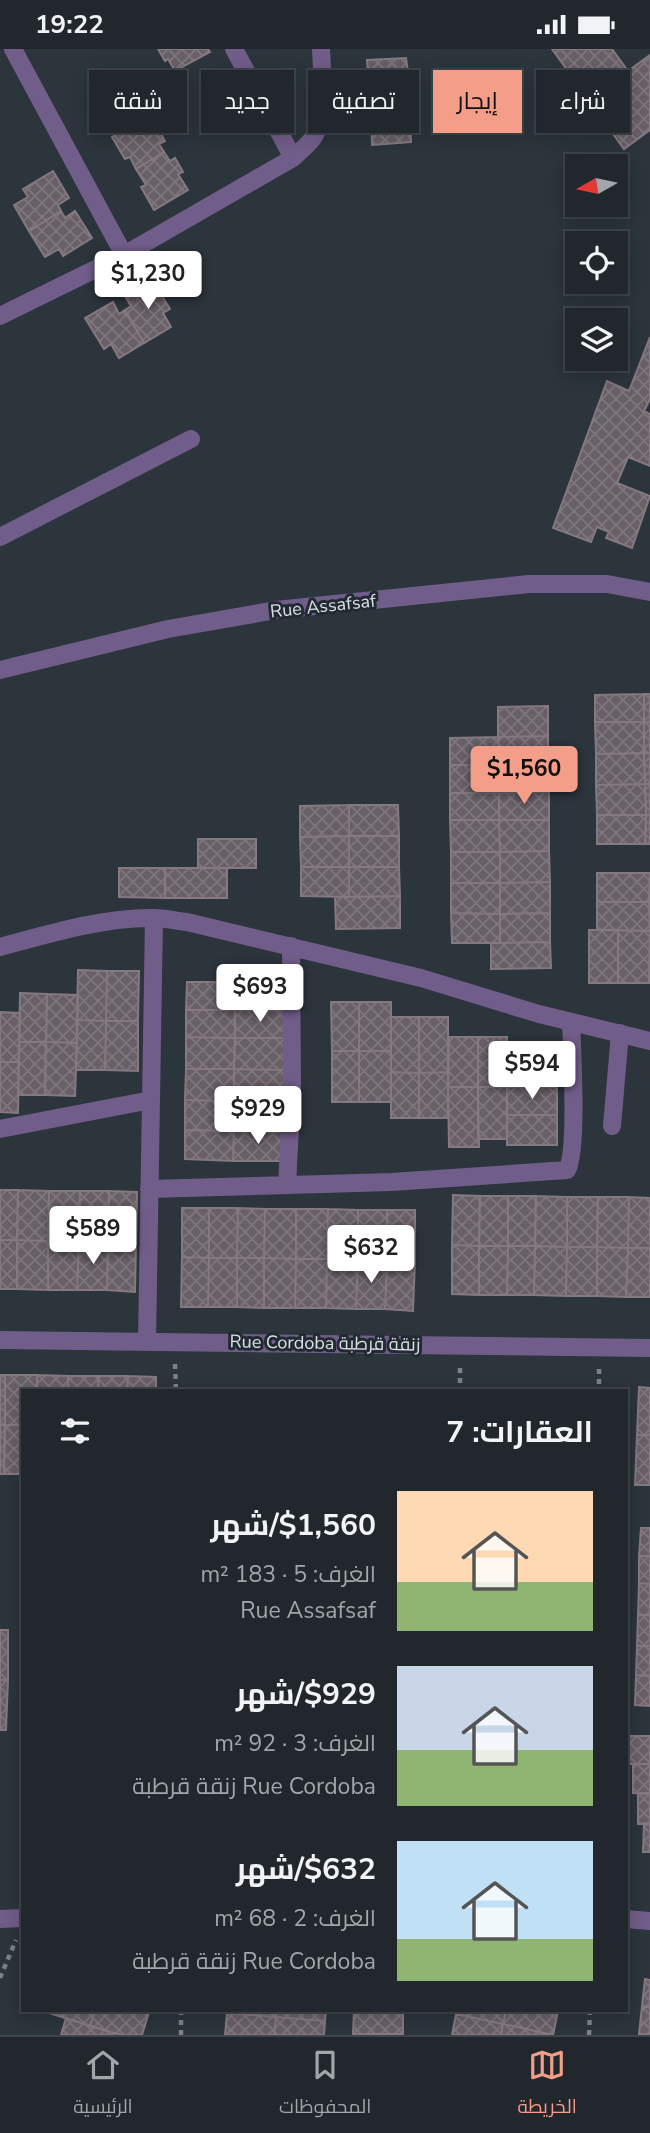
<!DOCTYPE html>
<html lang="ar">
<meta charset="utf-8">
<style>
:root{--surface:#21272d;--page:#292f35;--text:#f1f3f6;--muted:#a2a5aa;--line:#3e4449;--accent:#f49e89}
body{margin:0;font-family:"Nunito Sans",Cairo,sans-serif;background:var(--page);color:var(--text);direction:rtl;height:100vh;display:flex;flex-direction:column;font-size:26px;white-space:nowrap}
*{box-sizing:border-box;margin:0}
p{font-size:23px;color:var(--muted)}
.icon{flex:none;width:38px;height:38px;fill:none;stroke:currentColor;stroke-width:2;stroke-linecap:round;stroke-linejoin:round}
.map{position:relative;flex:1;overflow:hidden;direction:ltr}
.side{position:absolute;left:21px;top:1340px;width:607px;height:623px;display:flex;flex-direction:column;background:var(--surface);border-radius:0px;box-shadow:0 4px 18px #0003,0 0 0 2px var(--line);direction:rtl}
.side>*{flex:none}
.banner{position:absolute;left:21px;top:21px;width:609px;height:63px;direction:rtl;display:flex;gap:14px}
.needle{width:46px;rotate:261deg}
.buttons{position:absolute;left:565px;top:105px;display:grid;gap:14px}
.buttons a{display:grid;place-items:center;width:63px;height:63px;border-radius:0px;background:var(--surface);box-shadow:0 4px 18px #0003,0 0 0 2px var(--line);font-size:35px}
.price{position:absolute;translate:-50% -60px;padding:0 16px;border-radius:7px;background:#fff;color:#222;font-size:23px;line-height:46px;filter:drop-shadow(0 2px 4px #0008)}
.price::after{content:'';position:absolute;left:50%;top:42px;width:21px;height:16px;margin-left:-10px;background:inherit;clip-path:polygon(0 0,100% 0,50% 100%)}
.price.selected{background:var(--accent);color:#111}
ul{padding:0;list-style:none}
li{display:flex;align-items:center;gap:21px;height:175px;padding:0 35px}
li span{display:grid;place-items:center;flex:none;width:196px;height:140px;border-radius:0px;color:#555}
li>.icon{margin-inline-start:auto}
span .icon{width:84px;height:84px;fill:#fffc;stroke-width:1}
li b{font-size:30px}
h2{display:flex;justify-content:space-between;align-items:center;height:84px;padding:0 35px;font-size:30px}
.pill{padding:0 24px;border-radius:0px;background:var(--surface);box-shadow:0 4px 18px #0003,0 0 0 2px var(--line);font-size:24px;line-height:63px}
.pill.selected{background:var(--accent);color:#111}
.status{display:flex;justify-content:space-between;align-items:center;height:49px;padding:0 35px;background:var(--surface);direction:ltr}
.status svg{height:19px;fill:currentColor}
.tab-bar{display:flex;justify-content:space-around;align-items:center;height:98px;border-top:2px solid var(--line);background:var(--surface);font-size:19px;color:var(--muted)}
.tab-bar a{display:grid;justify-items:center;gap:4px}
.tab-bar .selected{color:var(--accent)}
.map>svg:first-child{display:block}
.building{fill:url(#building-cross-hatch);stroke:#847981;stroke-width:2}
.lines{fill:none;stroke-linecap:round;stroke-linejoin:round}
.path{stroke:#7a8187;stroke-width:4.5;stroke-dasharray:5 5;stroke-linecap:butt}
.minor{stroke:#705d89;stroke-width:18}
.labels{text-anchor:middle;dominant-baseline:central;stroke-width:6;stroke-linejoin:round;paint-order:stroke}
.street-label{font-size:18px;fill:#dbe0e5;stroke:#222a32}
</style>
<div class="status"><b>19:22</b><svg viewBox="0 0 49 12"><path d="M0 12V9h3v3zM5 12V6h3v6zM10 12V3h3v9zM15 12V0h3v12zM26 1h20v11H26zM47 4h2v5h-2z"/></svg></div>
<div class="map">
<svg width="650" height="1986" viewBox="0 0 650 1986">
<defs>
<pattern id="building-cross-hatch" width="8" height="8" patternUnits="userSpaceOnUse" patternTransform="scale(1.75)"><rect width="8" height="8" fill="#695f67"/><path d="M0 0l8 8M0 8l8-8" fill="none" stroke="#7e767d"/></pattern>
</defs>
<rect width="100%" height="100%" fill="#2c343c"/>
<!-- building -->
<path class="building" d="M158,0H208L210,3L175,22L168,10L165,12Z
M552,0H612L628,22L650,6V81L624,100Z
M406,9L408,23H412L413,39H406L407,49L375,51L374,37H369L367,11Z
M407,49V59H413L414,74L410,75L411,93L372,96L371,69H376L375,51Z
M146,68L153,80L157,78L165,92L159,95L164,103L136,120L130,108L125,110L112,88Z
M164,103L170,112L175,109L183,123L178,125L188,141L154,161L141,138L146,136L136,120Z
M53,122L69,149L58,156L61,162L29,182L14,156L28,148L23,140Z
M61,162L65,169L75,162L92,189L63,207L59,200L45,208L29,182Z
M152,231L170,260L163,264L171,278L144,294L125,261L131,257L125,247Z
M113,253L119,265L125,261L144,294L119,309L111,295L104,300L85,269Z
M650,288V350L644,362L650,365V417L628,408L617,434L650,447L632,499L606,489L609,483L597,478L591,493L553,479L607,332L629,342Z
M644,645H650V673H644Z
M644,645V673H595V646Z
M548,657V687L498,688V658Z
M595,673H644V704L596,705Z
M644,673H650V704H644Z
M548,687V715L499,716L498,688Z
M498,688L499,716H450V689Z
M644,704H650V735H645Z
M644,704L645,735L596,736V705Z
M548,715L549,743L499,744V716Z
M450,716H499V744H450Z
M645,735H650V766H646Z
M645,735L646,766H597L596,736Z
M549,743V771H499V744Z
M450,744H499V771H450Z
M349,756H398L399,787H349Z
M349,756V787L300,788V757Z
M597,766H646L645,795H597Z
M646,766H650V795H645Z
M450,771H499L500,803H451Z
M499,771H549V802L500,803Z
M349,787V818H301L300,788Z
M349,787H399V818H349Z
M198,790H256V819H198Z
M549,802L550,833L500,834V803Z
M451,803H500V834H451Z
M301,818H349V848L301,847Z
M349,818H399L400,847L349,848Z
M119,819H165V849L119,848Z
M165,819H227V849H165Z
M597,824H650L649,853H597Z
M550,833V864L500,865V834Z
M451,834H500V865L451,864Z
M400,847V879L336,880L335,848Z
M597,853H649L650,882L597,881Z
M451,864L500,865V894H452Z
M550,864V893L500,894V865Z
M589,881H618V934H589Z
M618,881L650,882L649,934H618Z
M550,893L551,919L491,920V894Z
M78,921L107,922L106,972L77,971Z
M107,922H139L138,972H106Z
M187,933H236L235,961H186Z
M236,933L285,934V962L235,961Z
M20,944L47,945L46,993H19Z
M47,945L78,946L77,994L46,993Z
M331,953H359V1002H332Z
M359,953H391V1002H359Z
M186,961H235V989L186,988Z
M235,961L285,962V989H235Z
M0,963L20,964L19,1013H0Z
M391,968H419V1024L391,1023Z
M419,968H448V1023L419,1024Z
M77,971L106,972L105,1021H76Z
M106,972H138V1022L105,1021Z
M186,988L235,989L234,1020H186Z
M449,988H478V1038H448Z
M478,988H507V1038H478Z
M235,989H285L284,1021L234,1020Z
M19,993H46L45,1046H18Z
M46,993L77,994L75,1047L45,1046Z
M332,1002H359V1053H332Z
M359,1002H391V1053H359Z
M507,1004H556L557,1038H507Z
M0,1013H19L18,1064L0,1063Z
M186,1020H234V1052L185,1051Z
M234,1020L284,1021V1052H234Z
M391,1023L419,1024V1069H391Z
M448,1023V1069H419V1024Z
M448,1038H478L479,1098H449Z
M478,1038H507V1090H478Z
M507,1038H557V1066H507Z
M185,1051L234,1052V1082L185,1081Z
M234,1052H284V1083L234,1082Z
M507,1066H557V1096H507Z
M185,1081L234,1082L233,1112L185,1110Z
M234,1082L284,1083L283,1112H233Z
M0,1141H18L17,1191H0Z
M18,1141L49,1142L48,1192L17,1191Z
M49,1142H80L79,1192H48Z
M80,1142H109L108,1193L79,1192Z
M109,1142L137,1143L136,1193H108Z
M453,1146L480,1147L479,1197L452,1196Z
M480,1147H508V1197H479Z
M508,1147H536L535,1197H508Z
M536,1147L567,1148V1198L535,1197Z
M567,1148H598L597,1198H567Z
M598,1148H629L628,1199L597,1198Z
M629,1148L650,1149V1199H628Z
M182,1159H209V1209L182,1208Z
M209,1159H238L237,1209H209Z
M238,1159L265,1160L264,1209H237Z
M265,1160H296V1210L264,1209Z
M296,1160H328L327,1210H296Z
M328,1160L358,1161V1211L327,1210Z
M358,1161H387V1212L358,1211Z
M387,1161H415V1212H387Z
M0,1191H17V1240H0Z
M17,1191L48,1192V1241L17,1240Z
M48,1192H79L77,1241H48Z
M79,1192L108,1193L107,1241H77Z
M108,1193H136L135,1243L107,1241Z
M452,1196L479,1197V1246L452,1245Z
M479,1197H508L507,1246H479Z
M508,1197H535L534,1246H507Z
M535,1197L567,1198L566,1247L534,1246Z
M567,1198H597V1247H566Z
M597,1198L628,1199L626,1248L597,1247Z
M628,1199H650V1248H626Z
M182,1208L209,1209L208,1258H181Z
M209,1209H237V1258H208Z
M237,1209H264V1259L237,1258Z
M264,1209L296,1210L295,1259H264Z
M296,1210H327L326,1259H295Z
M327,1210L358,1211L356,1260L326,1259Z
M358,1211L387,1212L385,1260H356Z
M387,1212H415L413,1262L385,1260Z
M0,1326H5V1376H0Z
M5,1326H37V1342H23V1376H5Z
M37,1326L68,1327V1342H37Z
M68,1327H98V1342H68Z
M98,1327H128L127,1342H98Z
M128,1327L156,1328V1342H127Z
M639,1338L650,1339V1386H637Z
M0,1376H5L4,1425H0Z
M5,1376H23V1425H4Z
M637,1386H650V1436H635Z
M641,1479H650V1507H639Z
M639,1507H650V1535L639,1534Z
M639,1534L650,1535V1566H638Z
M638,1566H650V1597H637Z
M0,1581H8V1631H0Z
M637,1597H650V1627L636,1626Z
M636,1626L650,1627V1657L635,1656Z
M0,1631H8L6,1681H0Z
M629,1687H650V1715H629Z
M633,1715H650V1745L633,1744Z
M638,1744H650V1775H638Z
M644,1774L650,1775V1803H643Z
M645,1930L650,1931V1958L642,1957Z
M642,1957L650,1958V1986L639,1985Z
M43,1962H95L90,1977Z
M95,1962H144L149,1963L142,1986H121L90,1977Z
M227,1962H276V1968L227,1964Z
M276,1962H326L325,1972L276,1968Z
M354,1962H403V1985H353Z
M457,1962H506L503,1975L456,1965Z
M506,1962H558L553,1986L503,1975Z
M227,1964L276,1968L274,1986H225Z
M456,1965L503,1975L501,1986H452Z
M276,1968L325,1972L324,1986H274Z
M66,1969L114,1984V1986H61Z
M503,1975L553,1986H554H501Z"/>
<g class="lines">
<!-- path -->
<path class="path" d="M175,1315L176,1342
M460,1319V1342
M599,1320V1342
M0,1929L16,1891
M181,1986V1962
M589,1986L590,1962"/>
<!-- minor -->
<path class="minor" d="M13,0L124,206
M234,0L293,109
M0,267L124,206L293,109C299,103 308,96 313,89C327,69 322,24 321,0
M0,488L191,390
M0,621L168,580L276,561L529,535H607L650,543
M0,898C48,885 104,868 154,869C165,869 176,872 187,873L421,929L539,965L650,992
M612,1077L620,984
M0,1080L151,1051
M287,1136L292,1042L291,897
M149,1140L392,1133L567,1121C578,1102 572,1000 571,973
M0,1291L650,1299
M147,1293L154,869
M0,1870L23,1869
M626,1870L650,1872"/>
</g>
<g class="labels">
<!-- street labels -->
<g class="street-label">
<text transform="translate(323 557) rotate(-6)">Rue Assafsaf</text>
<text transform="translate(325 1294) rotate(1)">Rue Cordoba زنقة قرطبة</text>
</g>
</g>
</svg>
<div class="buttons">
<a><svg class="needle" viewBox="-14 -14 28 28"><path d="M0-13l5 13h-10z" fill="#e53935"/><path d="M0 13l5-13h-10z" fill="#a2a5aa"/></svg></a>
<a><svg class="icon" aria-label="locate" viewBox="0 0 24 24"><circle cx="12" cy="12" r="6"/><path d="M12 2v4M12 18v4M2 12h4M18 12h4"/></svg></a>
<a><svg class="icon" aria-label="layers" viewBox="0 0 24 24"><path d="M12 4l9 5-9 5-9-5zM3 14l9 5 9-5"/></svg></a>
</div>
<b class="price" style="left:148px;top:262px">$1,230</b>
<b class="price selected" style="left:524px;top:757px">$1,560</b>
<b class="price" style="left:260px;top:975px">$693</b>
<b class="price" style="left:532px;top:1052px">$594</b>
<b class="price" style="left:258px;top:1097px">$929</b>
<b class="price" style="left:93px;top:1217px">$589</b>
<b class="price" style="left:371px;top:1236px">$632</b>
<div class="banner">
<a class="pill">شراء</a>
<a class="pill selected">إيجار</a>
<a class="pill">تصفية</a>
<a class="pill">جديد</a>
<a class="pill">شقة</a>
</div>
<section class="side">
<h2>العقارات: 7<svg class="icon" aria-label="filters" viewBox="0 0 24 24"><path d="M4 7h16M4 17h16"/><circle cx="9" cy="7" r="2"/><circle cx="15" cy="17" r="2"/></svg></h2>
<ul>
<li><span style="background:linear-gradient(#ffd9b3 65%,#8fb573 0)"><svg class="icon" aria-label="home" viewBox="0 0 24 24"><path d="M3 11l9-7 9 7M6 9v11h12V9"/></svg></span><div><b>$1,560/شهر</b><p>الغرف: 5 · 183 m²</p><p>Rue Assafsaf</p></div></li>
<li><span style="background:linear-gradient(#c9d6e8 60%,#8fb573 0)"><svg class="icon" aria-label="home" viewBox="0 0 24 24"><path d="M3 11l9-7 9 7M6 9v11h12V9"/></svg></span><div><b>$929/شهر</b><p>الغرف: 3 · 92 m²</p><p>Rue Cordoba زنقة قرطبة</p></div></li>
<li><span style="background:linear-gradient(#bfe0f5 70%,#8fb573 0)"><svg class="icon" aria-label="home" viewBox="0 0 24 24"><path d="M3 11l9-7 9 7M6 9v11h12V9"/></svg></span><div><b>$632/شهر</b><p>الغرف: 2 · 68 m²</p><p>Rue Cordoba زنقة قرطبة</p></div></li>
</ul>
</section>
</div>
<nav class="tab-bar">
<a class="selected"><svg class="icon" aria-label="map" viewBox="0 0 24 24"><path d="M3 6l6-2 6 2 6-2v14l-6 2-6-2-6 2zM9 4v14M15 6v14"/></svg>الخريطة</a>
<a><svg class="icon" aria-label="saved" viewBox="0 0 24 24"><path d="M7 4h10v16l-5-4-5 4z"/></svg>المحفوظات</a>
<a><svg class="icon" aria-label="home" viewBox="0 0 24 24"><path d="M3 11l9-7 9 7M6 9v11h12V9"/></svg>الرئيسية</a>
</nav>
